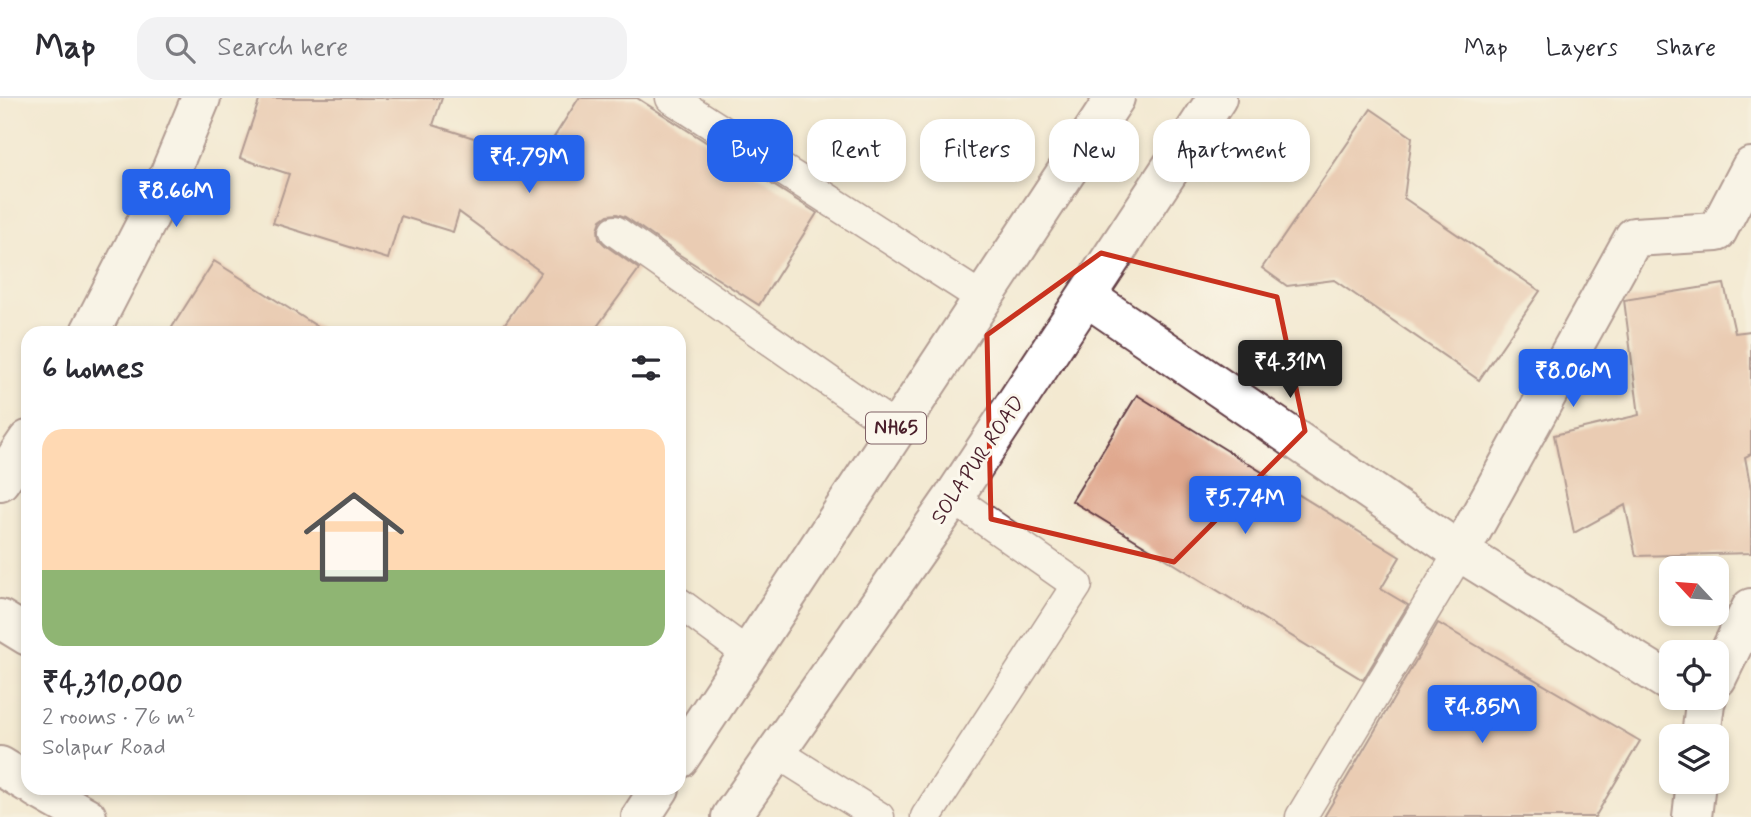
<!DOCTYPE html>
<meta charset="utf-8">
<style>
:root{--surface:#fff;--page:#f2f2f3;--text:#2b2b33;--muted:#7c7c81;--line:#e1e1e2;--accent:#2563eb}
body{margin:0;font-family:Mynerve,sans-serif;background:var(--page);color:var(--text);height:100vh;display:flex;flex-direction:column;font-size:26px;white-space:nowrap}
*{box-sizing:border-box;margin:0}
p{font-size:23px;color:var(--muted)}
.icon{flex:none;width:38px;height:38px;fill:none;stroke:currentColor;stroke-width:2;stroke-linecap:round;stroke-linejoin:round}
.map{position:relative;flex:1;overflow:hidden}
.details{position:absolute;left:21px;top:228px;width:665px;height:469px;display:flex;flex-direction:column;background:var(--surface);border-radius:21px;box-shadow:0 4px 10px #0003}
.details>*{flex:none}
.top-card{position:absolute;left:707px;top:21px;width:665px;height:63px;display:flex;gap:14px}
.needle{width:46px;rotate:296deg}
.fabs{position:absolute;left:1659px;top:458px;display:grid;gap:14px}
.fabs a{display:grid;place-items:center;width:70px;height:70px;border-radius:14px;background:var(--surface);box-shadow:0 4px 10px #0003;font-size:35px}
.price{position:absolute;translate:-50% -60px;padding:0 16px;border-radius:7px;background:var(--accent);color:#fff;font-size:23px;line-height:46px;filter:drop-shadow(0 2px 4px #0008)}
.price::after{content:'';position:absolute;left:50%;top:42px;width:21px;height:16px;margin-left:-10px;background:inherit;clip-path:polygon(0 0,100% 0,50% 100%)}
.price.selected{background:#222;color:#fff}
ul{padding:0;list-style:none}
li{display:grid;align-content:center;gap:14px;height:371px;padding:0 21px}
li span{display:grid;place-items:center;height:217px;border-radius:21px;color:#555}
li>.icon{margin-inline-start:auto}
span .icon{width:126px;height:126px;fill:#fffc;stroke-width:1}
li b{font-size:30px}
h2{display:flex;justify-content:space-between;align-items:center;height:84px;padding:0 21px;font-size:30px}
.tag{padding:0 24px;border-radius:21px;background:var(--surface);box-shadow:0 4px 10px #0003;font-size:24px;line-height:63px}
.tag.selected{background:var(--accent);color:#fff}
header{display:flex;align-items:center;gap:42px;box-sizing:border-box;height:98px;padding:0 35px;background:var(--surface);border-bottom:2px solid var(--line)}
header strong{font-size:33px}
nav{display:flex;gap:38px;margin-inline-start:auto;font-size:24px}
.search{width:490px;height:63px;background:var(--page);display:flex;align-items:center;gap:18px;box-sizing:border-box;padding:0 24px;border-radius:21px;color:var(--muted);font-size:26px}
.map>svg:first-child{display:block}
.building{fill:#e0a88e}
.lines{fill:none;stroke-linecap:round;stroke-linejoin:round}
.service-casing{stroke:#633d44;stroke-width:33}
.minor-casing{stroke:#633d44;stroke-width:42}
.trunk-casing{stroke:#633d44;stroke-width:42}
.service{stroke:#fff;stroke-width:30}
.minor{stroke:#fff;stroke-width:38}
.trunk{stroke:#fff;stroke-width:38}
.marked{fill:none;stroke:#c8321e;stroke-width:5;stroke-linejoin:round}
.labels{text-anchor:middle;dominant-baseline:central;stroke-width:6;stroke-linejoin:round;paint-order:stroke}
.shield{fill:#fbf7ec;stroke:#7f6065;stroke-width:2}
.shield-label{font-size:19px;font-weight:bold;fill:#4a1f2b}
.street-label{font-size:21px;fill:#4a1f2b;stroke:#fbf7ec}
</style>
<header>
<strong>Map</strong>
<div class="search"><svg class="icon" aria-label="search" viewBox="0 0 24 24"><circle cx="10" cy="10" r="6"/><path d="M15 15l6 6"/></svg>Search here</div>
<nav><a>Map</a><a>Layers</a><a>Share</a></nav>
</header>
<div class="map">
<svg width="1751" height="719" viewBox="0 0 1751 719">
<rect width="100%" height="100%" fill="#fbf7ec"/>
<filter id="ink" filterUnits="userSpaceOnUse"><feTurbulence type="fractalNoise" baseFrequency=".0143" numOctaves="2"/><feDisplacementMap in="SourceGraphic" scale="14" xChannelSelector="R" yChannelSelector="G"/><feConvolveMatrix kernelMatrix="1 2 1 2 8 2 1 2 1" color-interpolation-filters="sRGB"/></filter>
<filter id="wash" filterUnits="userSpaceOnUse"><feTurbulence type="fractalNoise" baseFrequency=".00686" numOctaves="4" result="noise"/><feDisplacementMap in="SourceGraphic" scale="28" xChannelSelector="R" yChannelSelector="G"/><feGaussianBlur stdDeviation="1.57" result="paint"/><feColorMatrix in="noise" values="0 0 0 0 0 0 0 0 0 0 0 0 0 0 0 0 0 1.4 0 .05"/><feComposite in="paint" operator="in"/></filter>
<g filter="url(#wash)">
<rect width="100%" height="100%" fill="#f3e9d1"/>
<g id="blocks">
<!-- building -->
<path class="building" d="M260,0H442L433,27L540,61L579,0H637L817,115L759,207L680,157L625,119L617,116L608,117L601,122L598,131L599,141L605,147L639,171L593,234H499L541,174L459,114L453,134L401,118L388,161L273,125L289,76L240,60Z
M1371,11L1412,39L1404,100L1540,193L1479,282L1334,182L1287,188L1262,170Z
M214,163L230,173L326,234H169Z
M1724,186L1735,235L1751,233V356L1745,359L1751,391V455L1636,458L1625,407L1574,435L1554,337L1639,317L1624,202Z
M1137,297L1400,459L1381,491L1408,507L1363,582L1072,403Z
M1438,525L1640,643L1595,719H1324Z"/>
</g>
</g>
<g filter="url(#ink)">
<use href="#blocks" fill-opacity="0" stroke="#633d44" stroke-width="2"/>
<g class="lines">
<!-- service casing -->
<g class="service-casing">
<path id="service" d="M671,0L982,200
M615,133L896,330
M679,505L748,556
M776,654L879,719
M926,719L1077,487L953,400
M1301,719L1460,454"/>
</g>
<!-- minor casing -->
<g class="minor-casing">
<path id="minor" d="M1087,199L1460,454L1671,585
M90,234L162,94L201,0
M0,383L28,342
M1460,454L1634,139L1717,134L1751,69
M0,521L28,538
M1717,580L1751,510
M1701,639L1705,605L1707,600
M0,668L28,685
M36,690L87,719
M1692,719L1696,684"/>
</g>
<!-- trunk casing -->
<g class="trunk-casing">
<path id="trunk" d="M679,661L1115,0
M641,719L660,690
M731,719L953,400L1217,0"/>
</g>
<!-- service -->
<use href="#service" class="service"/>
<!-- minor -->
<use href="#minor" class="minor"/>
<!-- trunk -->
<use href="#trunk" class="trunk"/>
</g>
</g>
<!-- marked area -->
<path d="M0 0H1751V719H0ZM1101,155L1277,199L1305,333L1174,464L991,421L987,237Z" fill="#f3e9d1" fill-opacity=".55" fill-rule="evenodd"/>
<path class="marked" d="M1101,155L1277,199L1305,333L1174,464L991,421L987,237Z"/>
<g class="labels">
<!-- shield labels -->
<rect class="shield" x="866" y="314.5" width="60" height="31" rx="5"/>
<g class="shield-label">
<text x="896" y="330">NH65</text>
</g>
<!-- street labels -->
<g class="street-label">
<text transform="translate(978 362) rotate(-56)">SOLAPUR ROAD</text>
</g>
</g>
</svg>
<div class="fabs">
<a><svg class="needle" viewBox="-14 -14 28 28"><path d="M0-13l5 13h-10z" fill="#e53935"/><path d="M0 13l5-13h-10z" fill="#7c7c81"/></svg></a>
<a><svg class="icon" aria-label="locate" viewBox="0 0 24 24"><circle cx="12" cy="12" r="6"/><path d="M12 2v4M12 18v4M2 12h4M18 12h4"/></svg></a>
<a><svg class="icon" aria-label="layers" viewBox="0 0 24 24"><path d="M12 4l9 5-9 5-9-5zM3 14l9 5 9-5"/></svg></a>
</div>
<b class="price" style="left:529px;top:97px">₹4.79M</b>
<b class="price" style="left:176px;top:131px">₹8.66M</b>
<b class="price selected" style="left:1290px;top:302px">₹4.31M</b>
<b class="price" style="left:1573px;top:311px">₹8.06M</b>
<b class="price" style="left:1245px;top:438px">₹5.74M</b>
<b class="price" style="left:1482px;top:647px">₹4.85M</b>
<div class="top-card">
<a class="tag selected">Buy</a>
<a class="tag">Rent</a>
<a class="tag">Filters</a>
<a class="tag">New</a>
<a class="tag">Apartment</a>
</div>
<section class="details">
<h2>6 homes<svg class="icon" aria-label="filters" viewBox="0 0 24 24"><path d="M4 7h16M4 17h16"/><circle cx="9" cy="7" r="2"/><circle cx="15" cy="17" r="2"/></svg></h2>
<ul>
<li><span style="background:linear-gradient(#ffd9b3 65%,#8fb573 0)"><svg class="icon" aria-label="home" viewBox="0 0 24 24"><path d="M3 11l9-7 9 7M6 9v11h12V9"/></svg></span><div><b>₹4,310,000</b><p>2 rooms · 76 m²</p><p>Solapur Road</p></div></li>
</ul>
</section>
</div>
